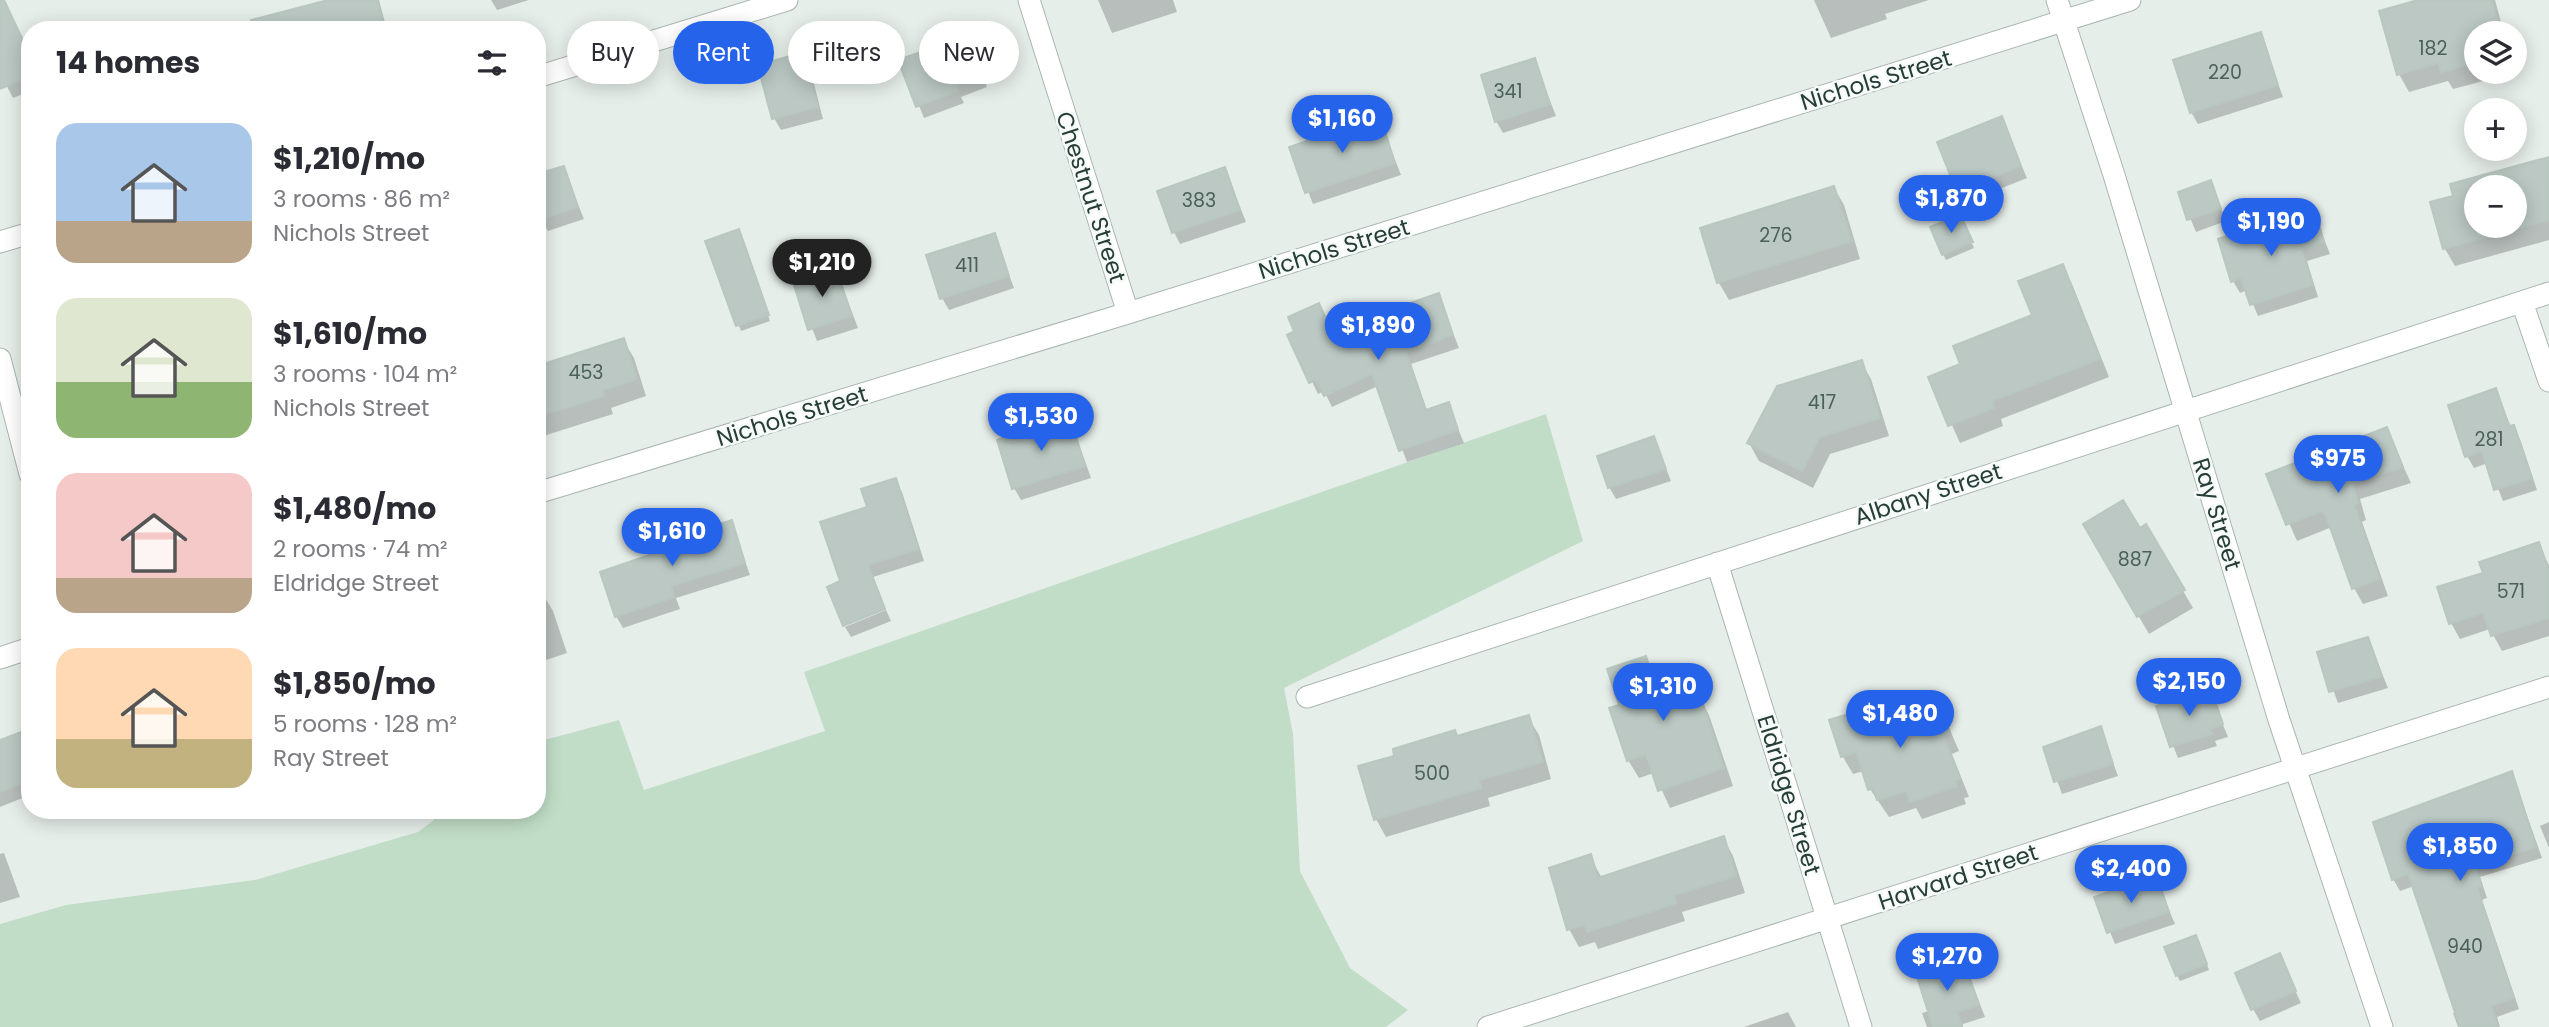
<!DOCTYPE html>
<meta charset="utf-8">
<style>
:root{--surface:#fff;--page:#f2f2f3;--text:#2b2b33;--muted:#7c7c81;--accent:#2563eb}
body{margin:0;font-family:Poppins,sans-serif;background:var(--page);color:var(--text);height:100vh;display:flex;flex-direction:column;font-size:26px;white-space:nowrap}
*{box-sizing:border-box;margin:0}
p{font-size:23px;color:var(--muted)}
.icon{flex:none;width:38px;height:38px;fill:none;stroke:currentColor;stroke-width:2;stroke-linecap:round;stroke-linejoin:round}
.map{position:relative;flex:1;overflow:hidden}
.side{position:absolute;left:21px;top:21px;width:525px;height:798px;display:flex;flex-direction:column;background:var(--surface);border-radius:28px;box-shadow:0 4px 18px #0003}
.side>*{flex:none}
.banner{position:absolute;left:567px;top:21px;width:665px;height:63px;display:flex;gap:14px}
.fabs{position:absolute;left:2464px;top:21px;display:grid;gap:14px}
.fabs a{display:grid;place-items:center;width:63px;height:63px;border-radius:50%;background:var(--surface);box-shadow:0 4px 18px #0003;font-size:35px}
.price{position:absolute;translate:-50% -60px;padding:0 16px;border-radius:24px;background:var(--accent);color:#fff;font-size:23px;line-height:46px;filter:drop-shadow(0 2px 4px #0008)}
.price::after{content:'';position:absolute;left:50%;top:42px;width:21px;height:16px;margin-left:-10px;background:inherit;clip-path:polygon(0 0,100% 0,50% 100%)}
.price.current{background:#222;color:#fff}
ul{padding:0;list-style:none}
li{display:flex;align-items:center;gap:21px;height:175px;padding:0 35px}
li span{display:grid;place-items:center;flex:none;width:196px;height:140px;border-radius:21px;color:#555}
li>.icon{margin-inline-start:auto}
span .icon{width:84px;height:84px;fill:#fffc;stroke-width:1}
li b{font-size:30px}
h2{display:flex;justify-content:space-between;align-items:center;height:84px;padding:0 35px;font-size:30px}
.pill{padding:0 24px;border-radius:32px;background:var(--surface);box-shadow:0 4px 18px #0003;font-size:24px;line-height:63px}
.pill.current{background:var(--accent);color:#fff}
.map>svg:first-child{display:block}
.green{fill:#c1ddc7}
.shadow{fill:#0003;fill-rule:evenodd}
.building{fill:#bbc8c3;stroke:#b8c7c0;stroke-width:2;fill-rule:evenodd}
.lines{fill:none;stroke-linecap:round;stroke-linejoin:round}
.minor-casing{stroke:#a9b6b1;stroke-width:23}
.minor{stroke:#fff;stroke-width:21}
.labels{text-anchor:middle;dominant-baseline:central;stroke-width:5;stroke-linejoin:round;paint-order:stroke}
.number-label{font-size:19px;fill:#4b605a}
.street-label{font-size:23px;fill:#263e37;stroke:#f6faf8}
</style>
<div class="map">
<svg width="2549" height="1027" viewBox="0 0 2549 1027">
<rect width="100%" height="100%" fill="#e6eeea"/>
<!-- green -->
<path class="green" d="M1546,414L1583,541L1284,688L1293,734L1300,871L1350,968L1408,1010L1386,1027H0V924L66,905L255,880L418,832L447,810H537V742L619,720L644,790L825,731L804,672Z"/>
<!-- shadow -->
<path class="shadow" d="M335,0H379L387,30H305Z
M491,0H529L497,10Z
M1098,0H1173L1177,12L1112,33Z
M1814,0H1929L1885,14L1887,19L1831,38Z
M2424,0H2495L2504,33H2476V72H2489L2491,79L2453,89L2448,81L2409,92L2399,74Z
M0,33L30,56V91L13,98L0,73Z
M2260,34L2283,97L2198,124L2191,112Z
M966,37L987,87L961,97L964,103L924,118L901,61Z
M797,56L812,76L823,119L781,130L774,118Z
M1534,60L1556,116L1503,133L1496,121Z
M2001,118L2027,178L1965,203L1958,191Z
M1379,119L1401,175L1313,204L1291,148Z
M2549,158V240L2455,266L2445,249L2433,203L2456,197L2453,185ZM2476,187H2515V226H2476Z
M563,168L584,219L548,231L541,219Z
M1225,169L1246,222L1180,244L1174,232Z
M2210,182L2226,221L2196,232L2180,193Z
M1834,188L1844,205L1860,259L1729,300L1719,283L1702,229Z
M2315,216L2330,254L2307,261L2318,297L2258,316L2247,290L2240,293L2233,281L2259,234Z
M1963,222L1974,248L1946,260L1943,254Z
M739,231L770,321L741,331L707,242Z
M994,235L1014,288L949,310L942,298Z
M2062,266L2072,284L2109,377L2001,419L2003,426L1960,443L1931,378L1963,365L2034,316Z
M836,270L858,328L817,341L795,283Z
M1438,295L1459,348L1411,364L1427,412L1448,405L1464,443L1407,462L1378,386L1332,407L1324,391L1318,394L1290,336L1332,331Z
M623,340L634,358L646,396L611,408L613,414L537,438V368Z
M1861,362L1871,379L1889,436L1830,454L1813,488L1759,461L1749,443Z
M2496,391L2511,427L2520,439L2537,490L2503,501L2488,463L2474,468L2467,456Z
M1070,419L1091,478L1021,500L1014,488Z
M2386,429L2411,483L2360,499L2366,520L2362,522L2388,596L2363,604L2354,588L2332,527L2297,541L2268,475Z
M1654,438L1671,481L1616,499L1609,487Z
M895,480L902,492L924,561L873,577L885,607L844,624L842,582L869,508Z
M731,522L750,575L676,598L680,609L623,628L616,616L684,545Z
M2085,524L2139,531L2146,527L2193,608L2149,634Z
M2538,544L2549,565V636L2502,651L2490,629L2460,639L2451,623L2485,574Z
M543,594L553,611L567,653L537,663V596Z
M886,610L891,621L851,637L845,627Z
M2368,639L2388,688L2338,703L2320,654Z
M1645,658L1654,673L1675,666L1689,694L1699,697L1709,715L1733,786L1670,808L1654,773L1639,778L1628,760Z
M2212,698L2228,737L2215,741L2217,746L2178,758L2158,707Z
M1938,702L1959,751L1952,754L1969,797L1964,798L1966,804L1922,819L1916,808L1889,817L1870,789L1864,771L1853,774L1843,757L1832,721L1867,710L1874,722Z
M1528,717L1539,735L1551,779L1488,798L1490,806L1386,837L1376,819L1458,738Z
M2100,728L2118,776L2062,794L2045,748Z
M20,734L30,752V795L0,807V742Z
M2512,773L2542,858L2480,877L2487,898L2482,900L2519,1009L2497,1017L2500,1027H2458L2453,1013L2457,1012L2414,886L2400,891L2393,879Z
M2549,822V848L2540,826Z
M1723,838L1733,856L1745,893L1682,912L1685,921L1598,949L1595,942L1579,947L1569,929L1590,857L1602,878Z
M4,853L20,897L0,903V854Z
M2157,882L2175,924L2115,944L2096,898Z
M2199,942L2209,970L2180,981L2177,975Z
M2279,956L2301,1003L2260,1021L2253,1009Z
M1963,960L1985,1017L1963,1024V1027H1927L1922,1013L1929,1011Z
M1788,1012L1796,1027H1744Z"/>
<!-- building -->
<path class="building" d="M0,0H4L30,55V76L0,89Z
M328,0H377L385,30H252L251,20Z
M2418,0H2491L2501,33H2476V63L2441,72L2439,63L2397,75L2379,11Z
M2261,32L2278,85L2190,113L2173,60Z
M967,35L982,75L956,85L958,91L916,107L898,60Z
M797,54L800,63L806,62L818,107L772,119L760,74H765L762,64Z
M1535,58L1550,104L1495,122L1481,75Z
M1380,116L1395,163L1305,193L1289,147Z
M2002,116L2021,166L1957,192L1937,142Z
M2549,157V220L2443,249L2430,202L2453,196L2450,184ZM2476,187H2515V226H2476Z
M564,166L578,207L537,221V174Z
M1225,167L1240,210L1172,233L1157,191Z
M2211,180L2221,209L2187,220L2178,192Z
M1834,186L1852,241L1717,283L1700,228Z
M1960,214L1973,242L1942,255L1930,227Z
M2316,214L2324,242L2301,249L2313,285L2250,305L2241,278L2231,282L2218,239L2256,226L2259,233Z
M739,229L769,315L736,326L705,241Z
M995,233L1009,276L940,299L926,255Z
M2063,264L2100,359L1992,401L1994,408L1948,426L1928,377L1960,364L1953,346L2032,315L2018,281Z
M836,268L852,316L808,330L793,282Z
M1439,293L1453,335L1406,352L1426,410L1449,402L1458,430L1399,451L1372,374L1324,396L1316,380L1309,383L1287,335L1294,331L1288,317L1319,303L1331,330Z
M624,338L637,379L603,390L604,396L537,417V366Z
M1862,360L1880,418L1820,437L1802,471L1747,443L1777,386Z
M2496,388L2509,426L2514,425L2532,478L2494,490L2482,451L2465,457L2448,405Z
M1070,417L1085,466L1012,489L997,440Z
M2387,427L2403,467L2352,483L2358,503L2354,505L2380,579L2352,589L2326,516L2322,511L2286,525L2266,474Z
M1654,436L1666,469L1608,488L1597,456Z
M896,478L918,549L868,565L885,609L843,626L827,587L840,581L820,522L867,507L861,489Z
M2123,500L2140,528L2146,524L2185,590L2137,617L2083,524Z
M732,520L745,563L671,586L674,597L615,617L600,572L682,544L680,537Z
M2539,542L2549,571V618L2491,636L2483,613L2449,624L2437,587L2483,573L2479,562Z
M2368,637L2382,676L2329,692L2317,652Z
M1646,656L1651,672L1676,664L1686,693L1692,691L1694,697L1700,695L1724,768L1658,791L1646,754L1627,761L1609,708L1619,705L1607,669Z
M2199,691L2202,699L2213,695L2223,724L2210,729L2212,734L2170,747L2156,706Z
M1939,699L1950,733L1944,736L1960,779L1955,780L1957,786L1910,802L1906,791L1877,800L1873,788L1868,790L1856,752L1841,757L1829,720L1868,708L1872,721Z
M1529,715L1543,762L1479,780L1481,788L1374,820L1358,766L1394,756L1393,749L1419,741L1455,730L1457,736Z
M2101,726L2113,764L2054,782L2043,747Z
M21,732L30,753V780L0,792V740Z
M2512,771L2536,847L2475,866L2482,886L2477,888L2514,998L2491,1006L2498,1027H2460L2408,874L2392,880L2373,822Z
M1724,836L1736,876L1674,895L1676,903L1656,910L1587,932L1584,925L1567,930L1549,868L1591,854L1598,878Z
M2141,880L2142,885L2158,880L2169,912L2107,933L2094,897Z
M2196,935L2207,964L2176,976L2164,947Z
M2280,953L2296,991L2251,1010L2235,973Z
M1963,958L1979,1005L1957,1012L1962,1027H1933L1916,974Z"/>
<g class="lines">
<!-- minor casing -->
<g class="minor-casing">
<path id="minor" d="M1029,0L1128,313
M2057,0L2114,175L2279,720L2382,1027
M537,77L787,0
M0,242L30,233
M2522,302L2549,381
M0,359L30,474
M537,493L1128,313L2130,0
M1717,563L1861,1027
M0,658L30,648
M1307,697L2549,293
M1488,1027L2549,687"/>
</g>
<!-- minor -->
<use href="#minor" class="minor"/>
</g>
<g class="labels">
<!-- number labels -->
<g class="number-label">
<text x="2433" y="48">182</text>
<text x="2225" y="72">220</text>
<text x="1508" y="91">341</text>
<text x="1199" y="200">383</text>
<text x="1776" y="235">276</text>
<text x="967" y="265">411</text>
<text x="586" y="372">453</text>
<text x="1822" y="402">417</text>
<text x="2489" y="439">281</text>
<text x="2135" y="559">887</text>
<text x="2511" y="591">571</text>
<text x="1432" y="773">500</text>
<text x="2465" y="946">940</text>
</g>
<!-- street labels -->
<g class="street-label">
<text transform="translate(1876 80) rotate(-17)">Nichols Street</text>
<text transform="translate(1091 197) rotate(72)">Chestnut Street</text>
<text transform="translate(1334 249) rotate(-17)">Nichols Street</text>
<text transform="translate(792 416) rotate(-17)">Nichols Street</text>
<text transform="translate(1928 494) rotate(-18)">Albany Street</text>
<text transform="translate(2217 514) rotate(73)">Ray Street</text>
<text transform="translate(1789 795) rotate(73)">Eldridge Street</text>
<text transform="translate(1958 877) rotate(-18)">Harvard Street</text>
</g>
</g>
</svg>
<div class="fabs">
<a><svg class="icon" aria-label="layers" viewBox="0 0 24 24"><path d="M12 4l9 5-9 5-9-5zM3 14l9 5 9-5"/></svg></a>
<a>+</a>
<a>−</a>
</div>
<b class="price" style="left:1342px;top:155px">$1,160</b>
<b class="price" style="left:1951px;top:235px">$1,870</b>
<b class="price" style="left:2271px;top:258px">$1,190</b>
<b class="price current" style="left:822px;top:299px">$1,210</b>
<b class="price" style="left:1378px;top:362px">$1,890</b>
<b class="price" style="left:1041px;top:453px">$1,530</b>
<b class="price" style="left:2338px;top:495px">$975</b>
<b class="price" style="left:672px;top:568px">$1,610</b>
<b class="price" style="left:2189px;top:718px">$2,150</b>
<b class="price" style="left:1663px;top:723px">$1,310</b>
<b class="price" style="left:1900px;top:750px">$1,480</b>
<b class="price" style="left:2460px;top:883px">$1,850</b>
<b class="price" style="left:2131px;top:905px">$2,400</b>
<b class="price" style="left:1947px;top:993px">$1,270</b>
<div class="banner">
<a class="pill">Buy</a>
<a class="pill current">Rent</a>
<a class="pill">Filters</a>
<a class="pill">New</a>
</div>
<section class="side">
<h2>14 homes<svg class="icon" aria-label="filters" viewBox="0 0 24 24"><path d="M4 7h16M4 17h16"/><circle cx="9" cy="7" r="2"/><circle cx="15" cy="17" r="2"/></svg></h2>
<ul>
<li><span style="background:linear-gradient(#a9c7e8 70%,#b9a48a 0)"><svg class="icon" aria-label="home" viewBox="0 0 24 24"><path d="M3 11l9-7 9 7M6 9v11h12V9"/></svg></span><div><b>$1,210/mo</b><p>3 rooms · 86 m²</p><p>Nichols Street</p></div></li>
<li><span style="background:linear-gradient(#dfe7d0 60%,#8fb573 0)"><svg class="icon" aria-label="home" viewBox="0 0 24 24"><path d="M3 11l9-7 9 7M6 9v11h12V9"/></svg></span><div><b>$1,610/mo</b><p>3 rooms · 104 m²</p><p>Nichols Street</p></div></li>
<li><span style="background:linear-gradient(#f6c9c9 75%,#b9a48a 0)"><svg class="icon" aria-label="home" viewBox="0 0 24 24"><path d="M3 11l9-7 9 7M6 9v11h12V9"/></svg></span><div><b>$1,480/mo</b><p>2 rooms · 74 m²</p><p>Eldridge Street</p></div></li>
<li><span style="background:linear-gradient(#ffd9b3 65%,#c2b280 0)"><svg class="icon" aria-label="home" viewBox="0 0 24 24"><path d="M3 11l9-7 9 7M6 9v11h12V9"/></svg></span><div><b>$1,850/mo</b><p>5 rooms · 128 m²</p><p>Ray Street</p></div></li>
</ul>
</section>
</div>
